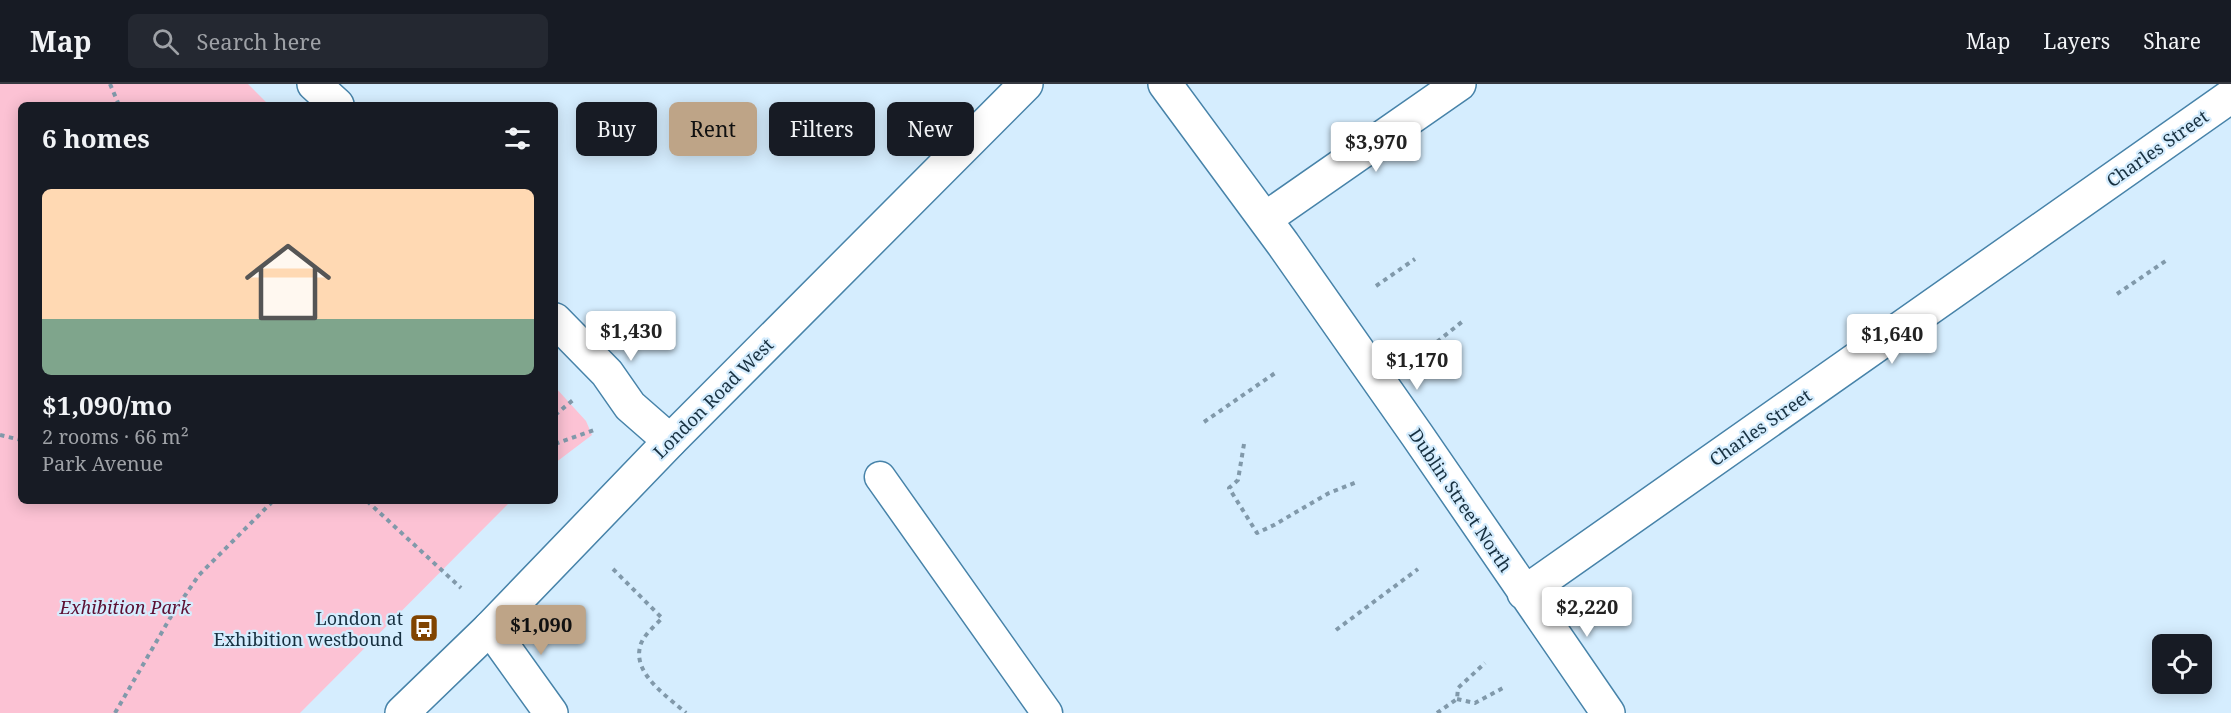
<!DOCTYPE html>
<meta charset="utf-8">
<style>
:root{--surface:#171b24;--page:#242831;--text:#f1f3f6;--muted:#9ea1a6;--line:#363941;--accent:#bea487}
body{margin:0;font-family:"Noto Serif",serif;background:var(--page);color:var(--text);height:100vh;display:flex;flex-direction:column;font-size:22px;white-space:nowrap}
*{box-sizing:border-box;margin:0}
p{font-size:20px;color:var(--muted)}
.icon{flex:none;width:33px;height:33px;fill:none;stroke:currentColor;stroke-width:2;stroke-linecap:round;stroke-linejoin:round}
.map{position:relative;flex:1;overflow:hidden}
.drawer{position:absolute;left:18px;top:18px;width:540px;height:402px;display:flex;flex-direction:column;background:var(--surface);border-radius:9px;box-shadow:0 3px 15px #0003}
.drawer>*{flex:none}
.guide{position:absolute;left:576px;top:18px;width:570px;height:54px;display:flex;gap:12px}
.tools{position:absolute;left:2152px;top:550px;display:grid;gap:12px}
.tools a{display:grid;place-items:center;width:60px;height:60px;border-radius:9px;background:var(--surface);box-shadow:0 3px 15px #0003;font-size:30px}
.price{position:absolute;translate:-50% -51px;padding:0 14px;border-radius:6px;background:#fff;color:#222;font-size:20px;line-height:39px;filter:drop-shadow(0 2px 3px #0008)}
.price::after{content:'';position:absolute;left:50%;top:36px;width:18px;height:14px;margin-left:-9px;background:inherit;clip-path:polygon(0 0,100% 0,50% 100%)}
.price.current{background:var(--accent);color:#111}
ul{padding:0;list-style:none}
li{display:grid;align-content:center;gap:12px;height:318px;padding:0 24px}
li span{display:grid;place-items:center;height:186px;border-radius:9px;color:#555}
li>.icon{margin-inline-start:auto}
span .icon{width:108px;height:108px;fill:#fffc;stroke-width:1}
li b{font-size:26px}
h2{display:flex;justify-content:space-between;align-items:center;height:72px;padding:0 24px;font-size:26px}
.tag{padding:0 21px;border-radius:9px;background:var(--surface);box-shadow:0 3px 15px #0003;font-size:21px;line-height:54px}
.tag.current{background:var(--accent);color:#111}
header{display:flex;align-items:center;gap:36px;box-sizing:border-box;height:84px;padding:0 30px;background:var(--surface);border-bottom:2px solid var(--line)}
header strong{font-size:28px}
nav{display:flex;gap:33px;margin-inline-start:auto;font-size:21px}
.search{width:420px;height:54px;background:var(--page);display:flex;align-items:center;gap:15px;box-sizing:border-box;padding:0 21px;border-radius:9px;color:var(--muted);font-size:22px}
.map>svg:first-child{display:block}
.green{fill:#fcc2d4}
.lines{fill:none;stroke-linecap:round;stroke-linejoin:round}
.service-casing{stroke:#4783a9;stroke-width:33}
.minor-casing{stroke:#4783a9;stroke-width:36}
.tertiary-casing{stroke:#4783a9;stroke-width:36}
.path{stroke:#8199aa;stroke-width:4;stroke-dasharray:4.5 4.5;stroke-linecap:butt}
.service{stroke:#fff;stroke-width:30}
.minor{stroke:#fff;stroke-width:33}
.tertiary{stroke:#fff;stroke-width:33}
.labels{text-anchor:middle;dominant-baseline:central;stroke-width:4.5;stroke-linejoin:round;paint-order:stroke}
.street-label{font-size:18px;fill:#173040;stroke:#d5edfe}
.park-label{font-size:18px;font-style:italic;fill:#5c0f32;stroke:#d5edfe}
.poi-label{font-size:18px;fill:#173040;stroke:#d5edfe;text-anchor:end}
</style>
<header>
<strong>Map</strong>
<div class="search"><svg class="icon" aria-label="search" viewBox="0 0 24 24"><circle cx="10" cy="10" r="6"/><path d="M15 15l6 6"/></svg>Search here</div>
<nav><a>Map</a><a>Layers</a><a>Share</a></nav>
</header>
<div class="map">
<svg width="2231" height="629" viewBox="0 0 2231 629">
<rect width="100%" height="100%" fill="#d5edfe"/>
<!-- green -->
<path class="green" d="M0,0H248L269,21H21V417H511L300,629H0Z
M555,303L586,337L592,351L555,379Z"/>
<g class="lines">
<!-- service casing -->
<g class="service-casing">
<path id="service" d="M880,393L1047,629"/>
</g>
<!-- minor casing -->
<g class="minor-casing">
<path id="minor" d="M314,0L337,21
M1165,0L1283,160L1417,351L1608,629
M1265,135L1459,0
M555,236L607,289L630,322L670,357
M1524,509L2231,12
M490,544L551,629"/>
</g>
<!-- tertiary casing -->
<g class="tertiary-casing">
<path id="tertiary" d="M402,629L490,544L670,357L1026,0"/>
</g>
<!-- path -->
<path class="path" d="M110,0L119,21
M1376,202L1415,175
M2117,210L2167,176
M1423,269L1463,237
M555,331L573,316
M1204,338L1278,287
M0,351L21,356
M555,360L594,346
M1244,360L1238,396L1229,404L1257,449L1274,441L1329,409L1357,398
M367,417L461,504
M613,485L662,534C655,542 642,552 640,563C633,590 668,613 686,629
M414,534L424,544
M1336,546L1418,485
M1457,615L1475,619L1503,604
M115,629L173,529L199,491L273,417
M1437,629L1457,615L1458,604L1485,579"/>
<!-- service -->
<use href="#service" class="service"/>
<!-- minor -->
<use href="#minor" class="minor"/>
<!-- tertiary -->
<use href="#tertiary" class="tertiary"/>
</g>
<!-- icons -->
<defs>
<g id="bus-square" transform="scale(1.5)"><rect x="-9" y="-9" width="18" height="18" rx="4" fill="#804300" stroke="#d5edfe"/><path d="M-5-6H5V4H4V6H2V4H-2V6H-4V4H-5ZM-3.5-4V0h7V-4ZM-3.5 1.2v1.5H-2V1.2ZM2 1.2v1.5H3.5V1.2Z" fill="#fff"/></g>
</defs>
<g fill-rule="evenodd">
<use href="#bus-square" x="424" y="544"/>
</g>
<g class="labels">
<!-- street labels -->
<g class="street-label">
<text transform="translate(2157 64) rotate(-35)">Charles Street</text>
<text transform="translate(713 314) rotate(-45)">London Road West</text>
<text transform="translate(1760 343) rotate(-35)">Charles Street</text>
<text transform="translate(1461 416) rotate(56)">Dublin Street North</text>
</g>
<!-- park labels -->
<g class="park-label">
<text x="125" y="523">Exhibition Park</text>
</g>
<!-- poi labels -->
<g class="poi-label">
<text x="403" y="534">London at<tspan x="403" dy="21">Exhibition westbound</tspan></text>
</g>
</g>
</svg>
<div class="tools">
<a><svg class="icon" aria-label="locate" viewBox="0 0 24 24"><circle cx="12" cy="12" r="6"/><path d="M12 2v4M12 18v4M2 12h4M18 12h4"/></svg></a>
</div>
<b class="price" style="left:1376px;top:89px">$3,970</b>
<b class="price" style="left:631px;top:278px">$1,430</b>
<b class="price" style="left:1892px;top:281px">$1,640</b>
<b class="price" style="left:1417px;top:307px">$1,170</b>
<b class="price" style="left:1587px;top:554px">$2,220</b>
<b class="price current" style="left:541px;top:572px">$1,090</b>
<div class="guide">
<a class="tag">Buy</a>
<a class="tag current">Rent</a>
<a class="tag">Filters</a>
<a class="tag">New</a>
</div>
<section class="drawer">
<h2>6 homes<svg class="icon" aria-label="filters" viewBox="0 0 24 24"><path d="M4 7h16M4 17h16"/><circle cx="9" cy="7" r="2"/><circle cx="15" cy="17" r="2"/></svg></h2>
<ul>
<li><span style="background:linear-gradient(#ffd9b3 70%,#7fa58c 0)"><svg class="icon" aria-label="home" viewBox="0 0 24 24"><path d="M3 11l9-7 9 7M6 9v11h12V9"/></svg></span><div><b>$1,090/mo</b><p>2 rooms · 66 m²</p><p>Park Avenue</p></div></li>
</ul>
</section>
</div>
